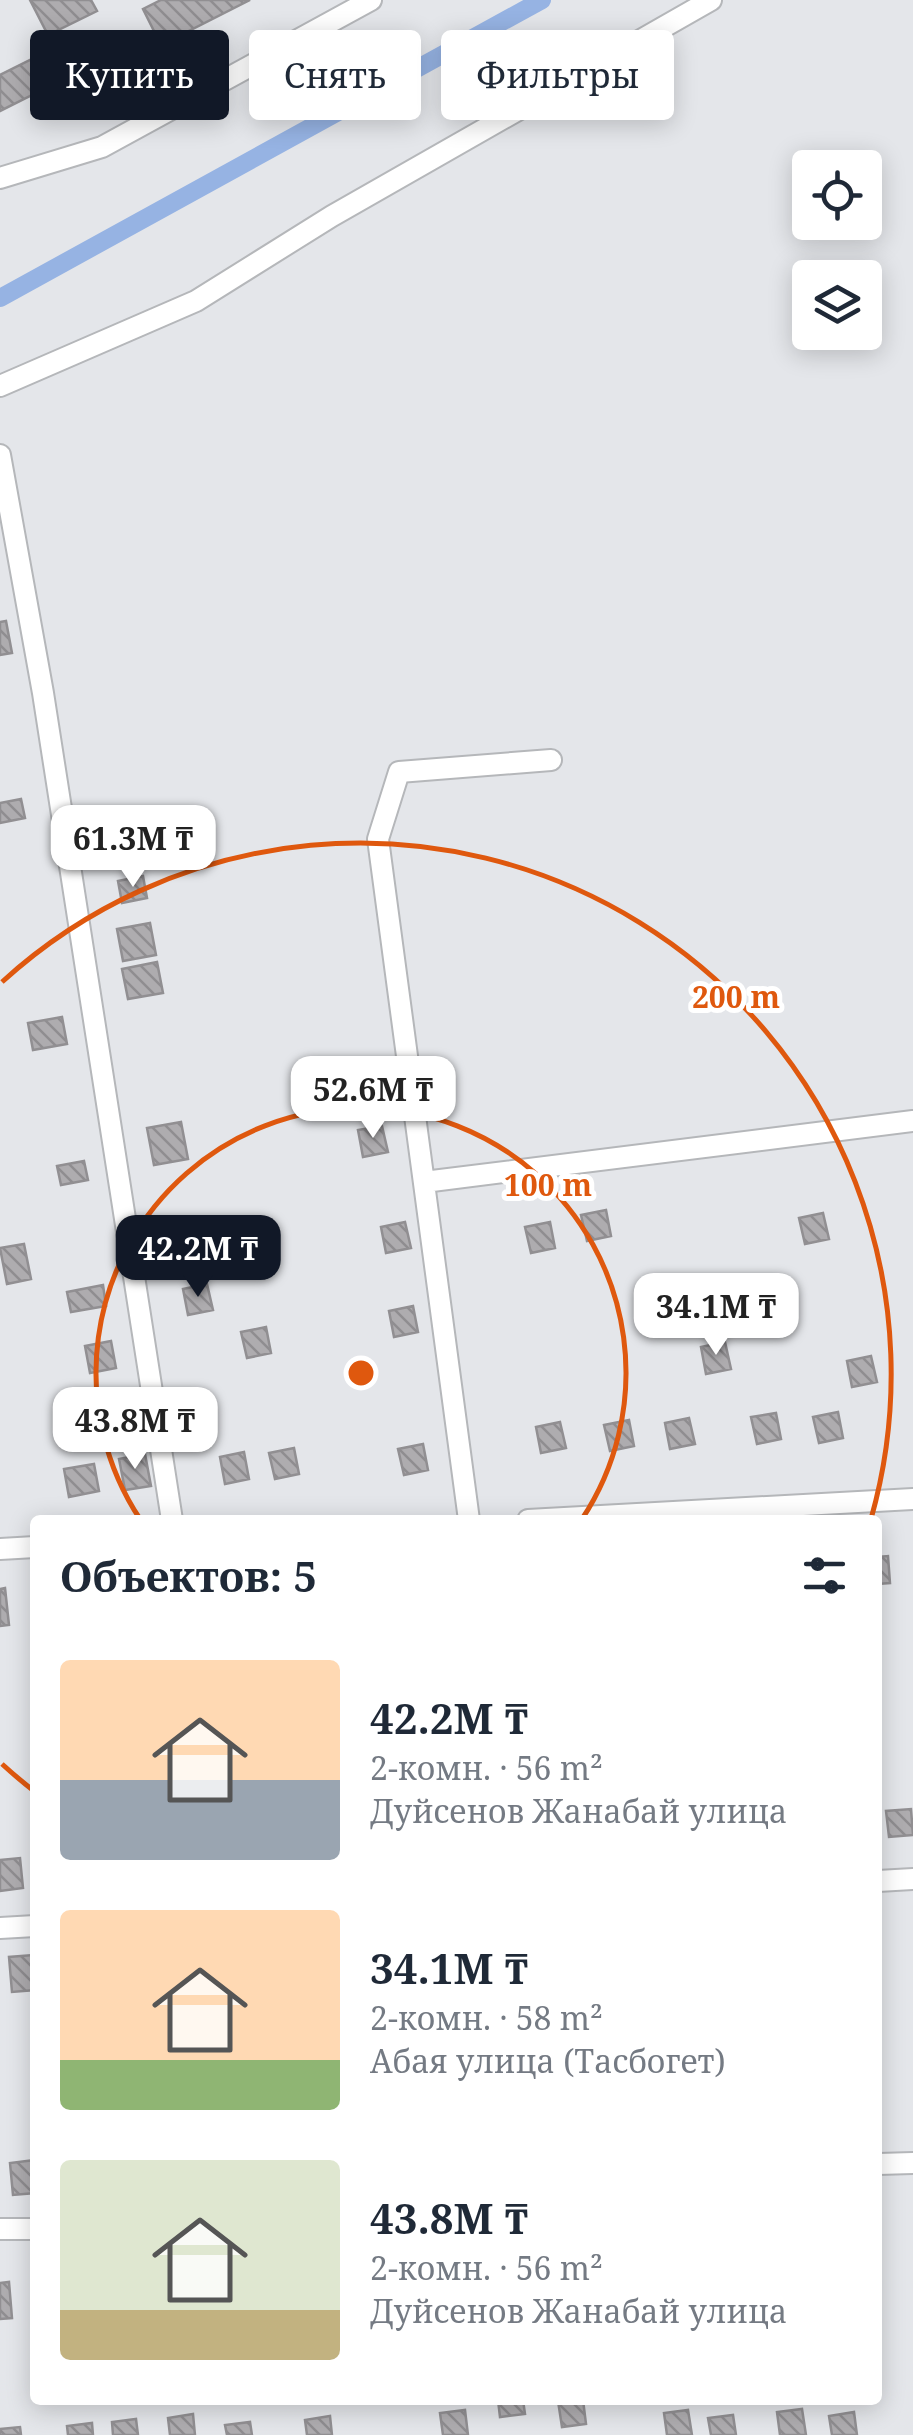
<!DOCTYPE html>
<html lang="ru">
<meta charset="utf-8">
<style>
:root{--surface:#fff;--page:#f6f6f7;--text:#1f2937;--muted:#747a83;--accent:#111827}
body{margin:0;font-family:"Noto Serif",serif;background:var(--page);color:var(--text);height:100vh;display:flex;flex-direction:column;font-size:38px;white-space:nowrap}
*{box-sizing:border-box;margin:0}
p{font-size:32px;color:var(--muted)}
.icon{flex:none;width:55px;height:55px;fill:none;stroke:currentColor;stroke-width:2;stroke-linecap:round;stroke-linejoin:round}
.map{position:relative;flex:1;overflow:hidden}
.side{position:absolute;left:30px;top:1515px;width:852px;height:890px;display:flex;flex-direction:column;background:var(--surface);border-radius:10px;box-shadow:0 5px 25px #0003}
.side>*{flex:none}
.top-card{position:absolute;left:30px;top:30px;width:855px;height:90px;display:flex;gap:20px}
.controls{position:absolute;left:792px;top:150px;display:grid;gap:20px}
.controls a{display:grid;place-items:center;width:90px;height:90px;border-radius:10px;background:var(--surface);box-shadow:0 5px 25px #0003;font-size:50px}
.price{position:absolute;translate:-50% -85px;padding:0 22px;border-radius:20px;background:#fff;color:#222;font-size:32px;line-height:65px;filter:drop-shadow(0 2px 5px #0008)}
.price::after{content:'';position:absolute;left:50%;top:60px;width:30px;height:22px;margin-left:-15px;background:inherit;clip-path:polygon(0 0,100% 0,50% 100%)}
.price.current{background:var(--accent);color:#fff}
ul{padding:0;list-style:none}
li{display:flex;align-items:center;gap:30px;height:250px;padding:0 30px}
li span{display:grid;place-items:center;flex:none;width:280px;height:200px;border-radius:10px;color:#555}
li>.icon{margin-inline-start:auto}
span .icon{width:120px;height:120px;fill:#fffc;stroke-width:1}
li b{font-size:42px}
h2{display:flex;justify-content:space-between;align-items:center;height:120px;padding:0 30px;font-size:42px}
.tag{padding:0 35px;border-radius:10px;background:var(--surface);box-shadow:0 5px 25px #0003;font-size:35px;line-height:90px}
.tag.current{background:var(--accent);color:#fff}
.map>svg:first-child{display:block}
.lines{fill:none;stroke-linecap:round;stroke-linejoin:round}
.canal{stroke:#96b3e3;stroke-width:18}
.building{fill:url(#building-back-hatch);stroke:#918f92;stroke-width:2.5}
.minor-casing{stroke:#b5b7ba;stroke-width:24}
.minor{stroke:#fff;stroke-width:20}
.ring{fill:none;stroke:#df580e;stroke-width:5}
.centre{fill:#df580e;stroke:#fff;stroke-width:5}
.ring-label{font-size:30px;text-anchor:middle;font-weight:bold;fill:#df580e;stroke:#fff;stroke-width:10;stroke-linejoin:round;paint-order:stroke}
</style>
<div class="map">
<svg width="913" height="2435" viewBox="0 0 913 2435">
<defs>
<pattern id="building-back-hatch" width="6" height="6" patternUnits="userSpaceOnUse" patternTransform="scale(2.5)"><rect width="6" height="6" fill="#aeacaf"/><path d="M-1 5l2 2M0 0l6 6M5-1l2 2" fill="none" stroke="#8f8d90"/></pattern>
</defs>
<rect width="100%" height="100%" fill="#e4e6ea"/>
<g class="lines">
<!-- canal -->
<path class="canal" d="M0,298L542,0"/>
</g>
<!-- building -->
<path class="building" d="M30,0H91L97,11L48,35Z
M161,0H250L161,45L143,9Z
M34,58L48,87L0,111V75Z
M6,621L12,653L0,655V622Z
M21,799L25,818L0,823V803Z
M143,876L147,898L122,903L118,881Z
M150,923L156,955L123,961L117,929Z
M157,962L163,993L128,999L122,969Z
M62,1017L67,1044L33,1050L28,1023Z
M389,1089L395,1115L370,1120L365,1094Z
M181,1122L188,1159L154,1165L147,1128Z
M382,1126L388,1152L363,1157L358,1130Z
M84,1161L88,1180L61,1185L57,1166Z
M606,1210L611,1236L587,1241L581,1215Z
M823,1213L829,1239L805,1244L799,1218Z
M405,1222L411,1248L386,1253L381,1227Z
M550,1222L555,1248L531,1253L525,1227Z
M24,1244L31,1279L7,1284L0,1248Z
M207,1284L213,1310L188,1315L183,1289Z
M103,1285L106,1306L71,1312L67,1292Z
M413,1306L418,1332L394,1337L389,1311Z
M266,1327L271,1353L247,1358L241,1332Z
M111,1341L116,1368L90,1373L85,1346Z
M725,1342L731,1369L706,1374L701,1347Z
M871,1356L877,1382L852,1387L847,1361Z
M838,1412L843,1438L819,1443L813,1417Z
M776,1413L781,1439L757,1444L751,1417Z
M689,1418L695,1444L670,1449L665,1423Z
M629,1420L634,1446L610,1451L604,1425Z
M560,1422L566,1448L541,1453L536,1427Z
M423,1444L428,1470L404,1475L398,1449Z
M294,1448L299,1474L275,1479L269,1453Z
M244,1452L249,1479L225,1484L220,1457Z
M145,1454L151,1486L125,1490L119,1459Z
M94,1464L99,1491L69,1497L64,1469Z
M888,1556L890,1583L878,1584V1557Z
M5,1588L9,1625L0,1626V1589Z
M911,1809L913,1835L889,1837L886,1811Z
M20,1858L23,1888L0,1891V1860Z
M33,1955L35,1990L12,1992L9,1957Z
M35,2160V2193L13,2195L10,2163Z
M9,2282L12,2318L0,2319V2283Z
M498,2400H523L525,2414L500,2417Z
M583,2400L586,2424L562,2427L558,2401Z
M802,2409L806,2435H780L777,2412Z
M465,2410L468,2435H443L440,2413Z
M688,2410L692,2435H667L664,2413Z
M854,2412L857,2435H832L829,2416Z
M193,2414L195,2435H170L168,2418Z
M733,2415L736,2435H711L708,2418Z
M330,2416L332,2435H307L305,2420Z
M136,2419L138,2435H113L112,2422Z
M250,2422L252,2435H227L225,2425Z
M92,2423L93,2435H68L67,2426Z
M20,2427L21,2435H0V2429Z"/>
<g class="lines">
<!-- minor casing -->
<g class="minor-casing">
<path id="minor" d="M0,178L102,147L371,0
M0,386L196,301L332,216L711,0
M0,455L43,693L172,1520
M424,1182L913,1121
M469,1520L378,839L399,772L551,760
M528,1520L913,1499
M0,1549L35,1547
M878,1881L913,1879
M0,1928L35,1926
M878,2164L913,2163
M0,2229H35"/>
</g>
<!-- minor -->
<use href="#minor" class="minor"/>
</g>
<!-- distance rings -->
<g class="ring">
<path d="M140 1519A265 265 0 1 1 582 1519"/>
<path d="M34 1791A531 531 0 0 1 2 1764M2 982A531 531 0 0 1 871 1519"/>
</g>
<circle cx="361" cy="1373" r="15" class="centre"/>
<g class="ring-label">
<text x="736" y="1008">200 m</text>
<text x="548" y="1196">100 m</text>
</g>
</svg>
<div class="controls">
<a><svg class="icon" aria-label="locate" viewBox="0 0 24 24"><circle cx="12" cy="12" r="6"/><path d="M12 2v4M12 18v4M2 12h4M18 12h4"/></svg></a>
<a><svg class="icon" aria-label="layers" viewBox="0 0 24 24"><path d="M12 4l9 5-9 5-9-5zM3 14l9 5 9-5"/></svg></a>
</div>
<b class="price" style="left:133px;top:890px">61.3M ₸</b>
<b class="price" style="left:373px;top:1141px">52.6M ₸</b>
<b class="price current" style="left:198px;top:1300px">42.2M ₸</b>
<b class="price" style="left:716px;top:1358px">34.1M ₸</b>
<b class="price" style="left:135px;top:1472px">43.8M ₸</b>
<div class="top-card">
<a class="tag current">Купить</a>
<a class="tag">Снять</a>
<a class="tag">Фильтры</a>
</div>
<section class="side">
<h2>Объектов: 5<svg class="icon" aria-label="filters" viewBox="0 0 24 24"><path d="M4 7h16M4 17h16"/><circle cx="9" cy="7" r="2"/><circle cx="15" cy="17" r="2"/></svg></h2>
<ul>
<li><span style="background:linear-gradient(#ffd9b3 60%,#9aa5b1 0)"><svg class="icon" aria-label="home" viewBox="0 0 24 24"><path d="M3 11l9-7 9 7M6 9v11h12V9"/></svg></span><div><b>42.2M ₸</b><p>2-комн. · 56 m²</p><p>Дуйсенов Жанабай улица</p></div></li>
<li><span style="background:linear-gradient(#ffd9b3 75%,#8fb573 0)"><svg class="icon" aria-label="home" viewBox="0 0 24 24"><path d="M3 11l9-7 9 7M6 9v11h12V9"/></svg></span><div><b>34.1M ₸</b><p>2-комн. · 58 m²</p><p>Абая улица (Тасбогет)</p></div></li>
<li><span style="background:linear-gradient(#dfe7d0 75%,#c2b280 0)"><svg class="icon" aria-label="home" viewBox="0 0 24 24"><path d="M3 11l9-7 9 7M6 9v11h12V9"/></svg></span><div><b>43.8M ₸</b><p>2-комн. · 56 m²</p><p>Дуйсенов Жанабай улица</p></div></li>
</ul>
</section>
</div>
